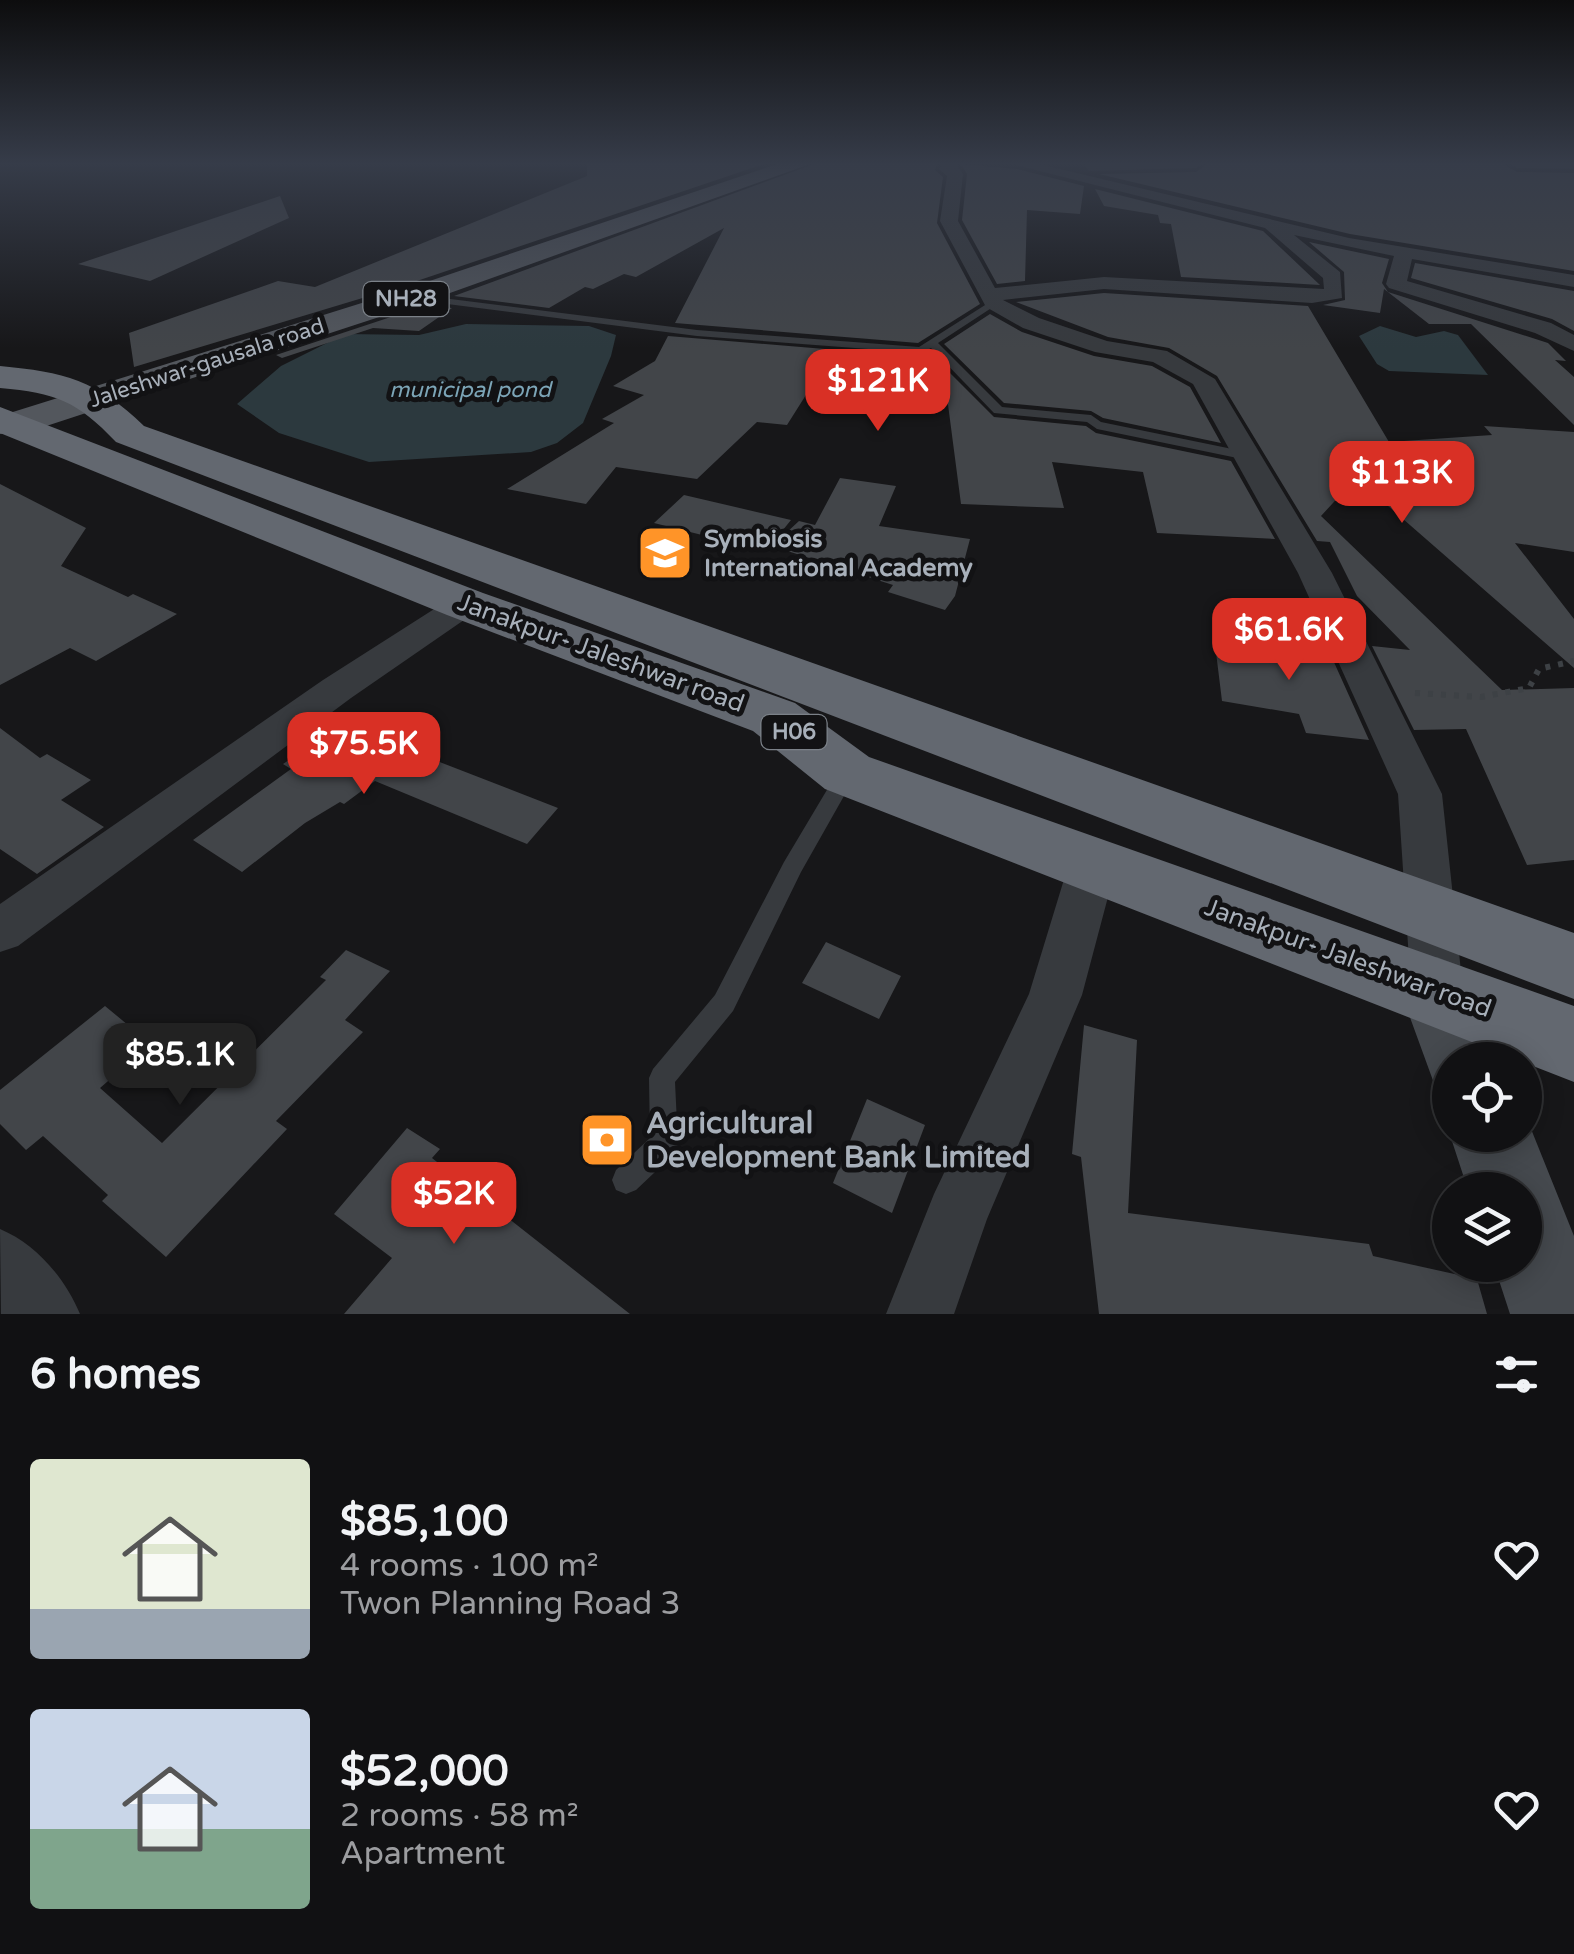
<!DOCTYPE html>
<meta charset="utf-8">
<style>
:root{--surface:#111113;--page:#1e1f21;--text:#f1f3f6;--muted:#9c9da0;--line:#303133;--accent:#d93025}
body{margin:0;font-family:"Varela Round",sans-serif;background:var(--page);color:var(--text);height:100vh;display:flex;flex-direction:column;font-size:38px;white-space:nowrap}
*{box-sizing:border-box;margin:0}
p{font-size:32px;color:var(--muted)}
.icon{flex:none;width:55px;height:55px;fill:none;stroke:currentColor;stroke-width:2;stroke-linecap:round;stroke-linejoin:round}
.map{position:relative;height:1314px;overflow:hidden}
.sheet{display:flex;flex-direction:column;background:var(--surface);flex:1}
.sheet>*{flex:none}
.tools{position:absolute;left:1432px;top:1042px;display:grid;gap:20px}
.tools a{display:grid;place-items:center;width:110px;height:110px;border-radius:50%;background:var(--surface);box-shadow:0 5px 25px #0003,0 0 0 2px var(--line);font-size:50px}
.price{position:absolute;translate:-50% -85px;padding:0 22px;border-radius:20px;background:var(--accent);color:#fff;font-size:32px;line-height:65px;filter:drop-shadow(0 2px 5px #0008)}
.price::after{content:'';position:absolute;left:50%;top:60px;width:30px;height:22px;margin-left:-15px;background:inherit;clip-path:polygon(0 0,100% 0,50% 100%)}
.price.current{background:#222;color:#fff}
ul{padding:0;list-style:none}
li{display:flex;align-items:center;gap:30px;height:250px;padding:0 30px}
li span{display:grid;place-items:center;flex:none;width:280px;height:200px;border-radius:10px;color:#555}
li>.icon{margin-inline-start:auto}
span .icon{width:120px;height:120px;fill:#fffc;stroke-width:1}
li b{font-size:42px}
h2{display:flex;justify-content:space-between;align-items:center;height:120px;padding:0 30px;font-size:42px}
.map>svg:first-child{display:block}
.water{fill:#2c393e}
.building{fill:#424549}
.lines{fill:none;stroke-linecap:round;stroke-linejoin:round}
.path{stroke:#3d4145;stroke-width:6;stroke-dasharray:5 8;stroke-linecap:butt}
.lane{fill:#373a3e;fill-rule:evenodd}
.street{fill:#373a3e;fill-rule:evenodd}
.secondary{fill:#45494e;fill-rule:evenodd}
.primary{fill:#53575d;fill-rule:evenodd}
.highway{fill:#636870;fill-rule:evenodd}
.labels{text-anchor:middle;dominant-baseline:central;stroke-width:10;stroke-linejoin:round;paint-order:stroke}
.shield{fill:#121214;stroke:#7b8188;stroke-width:2.5}
.shield-label{font-size:22px;font-weight:bold;fill:#a8b0ba}
.far-street-label{font-size:22px;fill:#a8b0ba;stroke:#121214}
.far-water-label{font-size:22px;font-style:italic;fill:#7ca5b7;stroke:#121214}
.poi-label{font-size:25px;font-weight:bold;fill:#a8b0ba;stroke:#121214;text-anchor:start}
.street-label{font-size:25px;fill:#a8b0ba;stroke:#121214}
.near-poi-label{font-size:30px;font-weight:bold;fill:#a8b0ba;stroke:#121214;text-anchor:start}
</style>
<div class="map">
<svg width="1574" height="1314" viewBox="0 0 1574 1314">
<rect width="100%" height="100%" fill="#171719"/>
<!-- water -->
<path class="water" d="M466,324L589,326L616,335L611,356L583,423L557,443L531,452L369,462L279,433L237,404L281,366L345,334L419,335Z
M1380,326L1416,337L1444,331L1458,335L1488,375L1389,371L1377,364L1359,336Z"/>
<!-- building -->
<path class="building" d="M587,164H764L399,287L134,367L129,333L278,281L315,287L587,176Z
M814,164H937L935,170L943,177L937,223L980,304L918,343L675,323L724,228L636,277L624,274L593,289L585,287L549,308L454,296Z
M961,164L1017,169L1084,186L1080,214L1027,210L1025,281L997,284L962,220L967,174Z
M1207,164H1503L1517,172L1574,173V271L1350,234L1099,174L1196,172Z
M1095,189L1263,231L1320,285L1181,277L1171,224L1160,223L1158,215L1104,206Z
M280,196L289,218L150,281L78,264Z
M1309,242L1389,259L1382,283L1388,292L1548,343L1566,361L1555,360L1574,377V425L1471,324H1429L1384,289L1380,313L1323,305L1345,300L1344,272Z
M1415,263L1574,291V331L1552,319L1411,278Z
M1104,293L1308,306L1389,442L1492,435L1484,426L1574,432V552L1515,543L1574,619V668L1356,478L1321,516L1502,690L1574,688V860L1527,865L1466,729L1414,730L1372,646L1410,650L1357,596L1330,542L1317,541L1217,376L1169,348L1108,337L1016,302Z
M427,305L452,308L419,331L373,328L282,358L276,355Z
M990,314L1022,332L1094,356L1152,366L1190,387L1221,443L1103,418L1091,411L1004,403L944,344Z
M668,336L921,357L930,353L994,417L1086,426L1096,433L1231,461L1275,539L1157,533L1143,472L1052,462L1064,508L961,504L944,374L933,399L811,387L787,425L757,422L697,479L616,467L586,504L507,489L614,423L602,419L644,395L613,386L655,361Z
M840,478L896,486L879,526L970,539L955,596L945,610L888,592L893,585L772,546L799,521L815,525Z
M0,484L86,528L61,566L128,597L133,594L177,614L96,661L70,648L0,685Z
M684,495L791,520L766,551L654,523Z
M1214,636L1297,648L1293,637L1324,640L1369,740L1306,733L1299,714L1222,701Z
M0,728L40,758L47,754L91,780L61,800L104,827L37,874L0,849Z
M332,731L368,752L383,740L558,808L527,844L375,781L344,804L340,802L305,823L242,872L193,840L291,769L283,764Z
M826,942L901,976L879,1019L802,983Z
M346,950L390,971L345,1020L363,1032L276,1121L287,1129L166,1257L102,1201L108,1195L43,1136L26,1150L0,1124V1090L105,1006L151,1044L100,1088L162,1143L326,980L320,977Z
M1084,1025L1137,1040L1128,1213L1369,1244L1373,1256L1477,1279L1487,1314H1099L1081,1157L1072,1154Z
M867,1099L925,1125L892,1213L833,1183Z
M407,1128L440,1149L432,1158L630,1314H344L392,1258L334,1214Z"/>
<g class="lines">
<!-- path -->
<path class="path" d="M1415,693L1481,697L1529,688L1539,669L1574,661"/>
<!-- lane -->
<path class="lane" d="M411,294L697,330L919,347L993,300L996,301V305L938,343L1002,407L1091,415L1101,422L1247,452L1254,456L1247,460L1097,429L1087,422L994,413L931,348L921,353L697,336L408,299V295Z
M847,766L854,768L857,773L801,872L733,1011L675,1082L678,1144L674,1154L636,1190L626,1194L616,1190L612,1180L616,1170L650,1138L649,1078L653,1069L715,995L784,862L840,768Z"/>
<!-- street -->
<path class="street" d="M942,164H956L963,174L958,221L995,288L1104,277L1324,289L1323,278L1265,228L1012,164H1039L1349,238L1574,275V287L1412,259L1407,281L1551,323L1574,335V351L1535,333L1389,288L1386,284L1394,256L1294,235L1340,272L1342,298L1312,303L1104,289L1003,300L1039,318L1107,341L1167,351L1215,379L1332,573L1442,794L1463,990L1456,1007L1437,1014L1418,1007L1411,990L1398,794L1298,573L1193,384L1153,362L1095,352L1023,328L986,307L940,221L947,176L939,169Z
M1084,164H1203L1196,168L1089,171Z
M1510,164H1574V169L1517,168Z
M465,593L477,597L483,604L477,611L351,698L18,946L0,952V904L323,680L453,597Z
M1093,844L1110,850L1117,863L1082,995L987,1219L954,1314H886L934,1194L1029,994L1069,863L1076,850Z
M0,1229C36,1244 65,1278 80,1314H1Z"/>
<!-- secondary -->
<path class="secondary" d="M1437,957L1463,967L1502,1060H1450V1092L1435,1086L1400,990L1411,967Z
M1525,1114L1574,1236V1314H1510L1494,1265H1525V1190H1468L1450,1135H1525Z"/>
<!-- primary -->
<path class="primary" d="M777,164H810L422,303L25,433L0,434V416L400,291Z"/>
<!-- highway -->
<path class="highway" d="M0,366C64,372 97,380 144,426L1574,933V999L116,442C77,401 56,393 0,388Z
M0,407L483,593L795,703L869,757L1574,1006V1082L825,789L753,731L447,615L0,433Z"/>
</g>
<!-- sky -->
<linearGradient id="sky" x2="0" y2="1"><stop stop-color="#0d0d0e"/><stop offset="0.47" stop-color="#363c49"/><stop offset="1" stop-color="#363c49" stop-opacity="0"/></linearGradient>
<rect width="1574" height="348" fill="url(#sky)"/>
<!-- icons -->
<defs>
<g id="school-square" transform="scale(2.875)"><rect x="-9" y="-9" width="18" height="18" rx="4" fill="#ff9428" stroke="#121214"/><path d="M0-5L7-2L0 1L-7-2ZM-4 1L0 2.5L4 1V4Q0 6-4 4Z" fill="#fff"/></g>
<g id="bank-square" transform="scale(2.875)"><rect x="-9" y="-9" width="18" height="18" rx="4" fill="#ff9428" stroke="#121214"/><path d="M-6-4H6V4H-6ZM0-2.3a2.3 2.3 0 1 0 0 4.6a2.3 2.3 0 1 0 0-4.6Z" fill="#fff"/></g>
</defs>
<g fill-rule="evenodd">
<use href="#school-square" x="665" y="553"/>
<use href="#bank-square" x="607" y="1140"/>
</g>
<g class="labels">
<!-- shield labels -->
<g class="shield">
<rect x="363.5" y="282" width="85" height="34" rx="8"/>
<rect x="761.5" y="715" width="65" height="34" rx="8"/>
</g>
<g class="shield-label">
<text x="406" y="299">NH28</text>
<text x="794" y="732">H06</text>
</g>
<!-- far-street labels -->
<g class="far-street-label">
<text transform="translate(207 363) rotate(-18)">Jaleshwar-gausala road</text>
</g>
<!-- far-water labels -->
<g class="far-water-label">
<text x="470" y="390">municipal pond</text>
</g>
<!-- poi labels -->
<g class="poi-label">
<text x="704" y="539">Symbiosis<tspan x="704" dy="29">International Academy</tspan></text>
</g>
<!-- street labels -->
<g class="street-label">
<text transform="translate(601 653) rotate(20)">Janakpur- Jaleshwar road</text>
<text transform="translate(1348 958) rotate(20)">Janakpur- Jaleshwar road</text>
</g>
<!-- near-poi labels -->
<g class="near-poi-label">
<text x="646" y="1123">Agricultural<tspan x="646" dy="34">Development Bank Limited</tspan></text>
</g>
</g>
</svg>
<div class="tools">
<a><svg class="icon" aria-label="locate" viewBox="0 0 24 24"><circle cx="12" cy="12" r="6"/><path d="M12 2v4M12 18v4M2 12h4M18 12h4"/></svg></a>
<a><svg class="icon" aria-label="layers" viewBox="0 0 24 24"><path d="M12 4l9 5-9 5-9-5zM3 14l9 5 9-5"/></svg></a>
</div>
<b class="price" style="left:878px;top:434px">$121K</b>
<b class="price" style="left:1402px;top:526px">$113K</b>
<b class="price" style="left:1289px;top:683px">$61.6K</b>
<b class="price" style="left:364px;top:797px">$75.5K</b>
<b class="price current" style="left:180px;top:1108px">$85.1K</b>
<b class="price" style="left:454px;top:1247px">$52K</b>
</div>
<section class="sheet">
<h2>6 homes<svg class="icon" aria-label="filters" viewBox="0 0 24 24"><path d="M4 7h16M4 17h16"/><circle cx="9" cy="7" r="2"/><circle cx="15" cy="17" r="2"/></svg></h2>
<ul>
<li><span style="background:linear-gradient(#dfe7d0 75%,#9aa5b1 0)"><svg class="icon" aria-label="home" viewBox="0 0 24 24"><path d="M3 11l9-7 9 7M6 9v11h12V9"/></svg></span><div><b>$85,100</b><p>4 rooms · 100 m²</p><p>Twon Planning Road 3</p></div><svg class="icon" aria-label="heart" viewBox="0 0 24 24"><path d="M12 20l-8-8c-3-5 5-10 8-4 3-6 11-1 8 4z"/></svg></li>
<li><span style="background:linear-gradient(#c9d6e8 60%,#7fa58c 0)"><svg class="icon" aria-label="home" viewBox="0 0 24 24"><path d="M3 11l9-7 9 7M6 9v11h12V9"/></svg></span><div><b>$52,000</b><p>2 rooms · 58 m²</p><p>Apartment</p></div><svg class="icon" aria-label="heart" viewBox="0 0 24 24"><path d="M12 20l-8-8c-3-5 5-10 8-4 3-6 11-1 8 4z"/></svg></li>
</ul>
</section>
